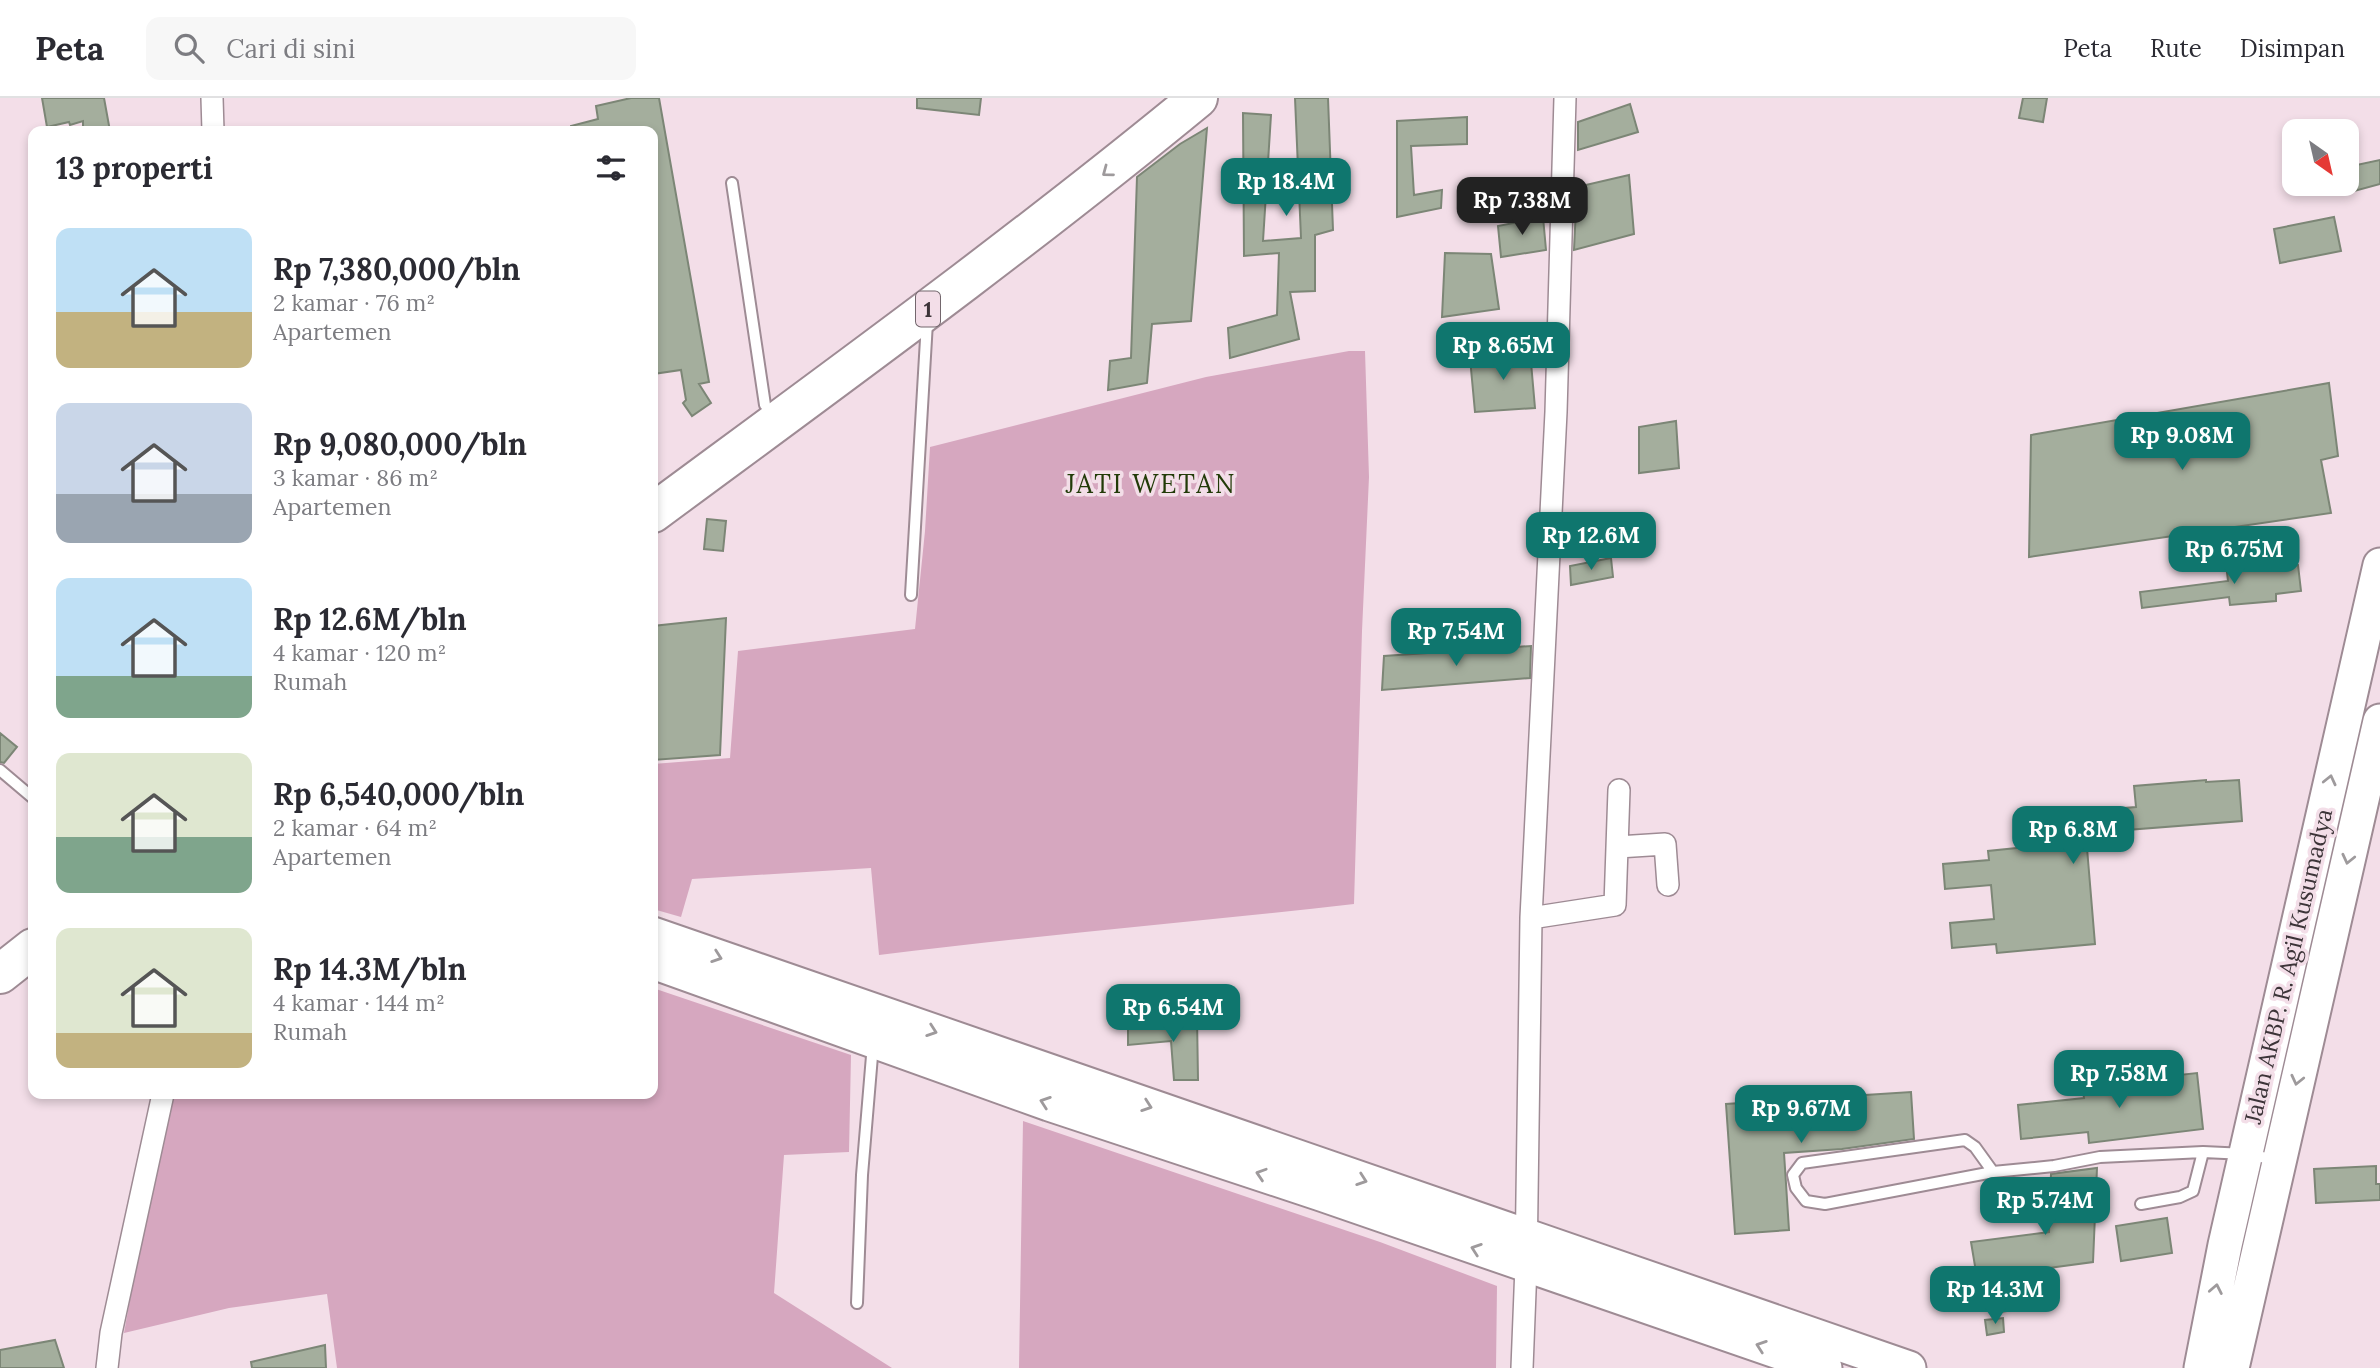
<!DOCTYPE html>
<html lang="id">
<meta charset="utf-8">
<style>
:root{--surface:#fff;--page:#f7f7f7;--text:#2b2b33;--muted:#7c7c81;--line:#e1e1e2;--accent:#0f766e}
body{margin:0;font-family:Lora,serif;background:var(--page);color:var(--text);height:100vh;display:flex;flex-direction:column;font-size:26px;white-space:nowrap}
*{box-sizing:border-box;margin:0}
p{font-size:23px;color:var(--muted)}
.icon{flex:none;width:38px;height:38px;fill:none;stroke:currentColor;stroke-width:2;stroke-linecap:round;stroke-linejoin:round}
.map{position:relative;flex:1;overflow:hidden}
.drawer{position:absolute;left:28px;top:28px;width:630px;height:973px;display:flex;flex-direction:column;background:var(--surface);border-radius:14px;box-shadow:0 4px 10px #0003}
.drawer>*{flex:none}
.needle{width:46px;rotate:146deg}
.fabs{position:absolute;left:2282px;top:21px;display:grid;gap:14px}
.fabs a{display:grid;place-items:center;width:77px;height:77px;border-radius:14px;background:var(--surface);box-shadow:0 4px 10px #0003;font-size:35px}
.price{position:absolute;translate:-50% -60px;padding:0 16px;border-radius:14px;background:var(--accent);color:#fff;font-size:23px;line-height:46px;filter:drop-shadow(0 2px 4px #0008)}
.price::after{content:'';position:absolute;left:50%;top:42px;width:21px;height:16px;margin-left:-10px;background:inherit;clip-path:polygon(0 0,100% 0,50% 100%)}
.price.active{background:#222;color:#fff}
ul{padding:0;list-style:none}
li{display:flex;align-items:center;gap:21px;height:175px;padding:0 28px}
li span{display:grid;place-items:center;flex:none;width:196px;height:140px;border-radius:14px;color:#555}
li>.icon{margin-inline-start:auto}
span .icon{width:84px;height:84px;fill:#fffc;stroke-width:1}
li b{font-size:30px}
h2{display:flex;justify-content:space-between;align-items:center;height:84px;padding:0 28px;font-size:30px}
header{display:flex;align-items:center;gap:42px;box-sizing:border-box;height:98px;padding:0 35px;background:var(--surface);border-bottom:2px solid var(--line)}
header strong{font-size:33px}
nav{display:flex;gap:38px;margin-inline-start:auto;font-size:24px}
.search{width:490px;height:63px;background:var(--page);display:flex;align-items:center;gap:18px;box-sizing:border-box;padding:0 24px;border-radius:14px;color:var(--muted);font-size:26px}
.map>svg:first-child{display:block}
.green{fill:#d6a7bf}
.building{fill:#a4ae9d;stroke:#7c8676;stroke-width:2}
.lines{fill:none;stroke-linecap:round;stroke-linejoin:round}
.lane-casing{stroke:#9e8b94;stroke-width:14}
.street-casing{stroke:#9e8b94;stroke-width:24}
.primary-casing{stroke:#9e8b94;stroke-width:37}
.highway-casing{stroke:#9e8b94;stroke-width:42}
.lane{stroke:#fff;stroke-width:10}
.street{stroke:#fff;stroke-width:21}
.primary{stroke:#fff;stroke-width:33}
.highway{stroke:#fff;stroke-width:38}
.oneway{stroke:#9e9a9c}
.labels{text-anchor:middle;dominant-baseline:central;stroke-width:7;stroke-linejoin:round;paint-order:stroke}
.shield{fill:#f3dee8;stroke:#73676d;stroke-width:2}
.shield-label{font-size:21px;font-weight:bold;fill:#3c3438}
.street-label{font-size:23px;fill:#3c3438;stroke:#f3dee8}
.quarter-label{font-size:26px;letter-spacing:2px;fill:#223b08;stroke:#f3dee8}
</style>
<header>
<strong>Peta</strong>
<div class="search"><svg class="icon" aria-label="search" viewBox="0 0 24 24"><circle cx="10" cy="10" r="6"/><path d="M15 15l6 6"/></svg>Cari di sini</div>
<nav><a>Peta</a><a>Rute</a><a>Disimpan</a></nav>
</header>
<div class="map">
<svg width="2380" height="1270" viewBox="0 0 2380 1270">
<rect width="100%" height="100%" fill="#f3dee8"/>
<!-- green -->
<path class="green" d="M1349,253H1365L1369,379L1362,533L1354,806C1196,824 1037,837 879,857L871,770L692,781L681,819L653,811V666L730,660L738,553L915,531L925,433L930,349L1206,279Z
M653,890L851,957L849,1054L784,1057L774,1195L892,1270H337L327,1196L229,1210L124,1235L147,1107L173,996H653Z
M1023,1023L1380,1144L1497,1188L1496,1270H1019Z"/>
<!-- building -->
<path class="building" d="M42,0H104L110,33H83V23L70,27L69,24L47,29Z
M631,0H659L709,284L699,286L711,305L692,318L683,305L686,302L681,272L653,276V33H571V28L598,21L596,8Z
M917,0H981L979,17L917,10Z
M1295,0H1328L1333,132L1315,137V193L1290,194L1299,241L1230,260L1228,230L1277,217L1279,155L1244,158L1243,15L1271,17L1263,143L1301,140Z
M2023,0H2047L2043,24L2019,20Z
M1630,6L1638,34L1578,52V24Z
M1467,19V46L1411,48L1414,97L1442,92L1441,110L1397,119V23Z
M1207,30L1191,223L1152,226L1147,285L1108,292L1110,263L1131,260L1137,79L1180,46Z
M2380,62V86L2347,95V69Z
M1629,77L1634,136L1574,152L1577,89Z
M1543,119L1546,152L1501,159L1498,128Z
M2334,119L2341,153L2280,165L2274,131Z
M1445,155L1491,156L1499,211L1442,219Z
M1530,253L1535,310L1475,314L1470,260Z
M2329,285L2338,358L2321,362L2331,415L2029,459L2031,337Z
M1676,323L1679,370L1639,375V329Z
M707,421L726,423L723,453L704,451Z
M1611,460L1613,479L1571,487L1570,468Z
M2273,461L2274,470L2298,467L2301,493L2276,496V503L2230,507L2229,499L2142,510L2140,494L2228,483L2226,466Z
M726,520L720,657L653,662V528Z
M1531,548L1530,580L1382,592L1384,558Z
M0,635L17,649L4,665L0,664Z
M2206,682V684L2239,682L2242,723L2127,732V735L2086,738L2095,846L1997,855L1996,846L1952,850L1950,825L1994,821L1991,787L1945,791L1943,766L1989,762L1988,753L2036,748L2034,717L2136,709L2134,688Z
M1197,919L1198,982H1174L1171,943L1128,947V930Z
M2197,975L2203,1031L2089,1045L2088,1034L2021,1041L2018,1007L2084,1000L2082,985L2105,982L2106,985Z
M1911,994L1914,1041L1842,1051L1784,1055L1789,1132L1735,1136L1726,1006Z
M2376,1068V1086H2380V1102L2316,1105L2314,1071Z
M2097,1070L2093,1164L2012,1175L2016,1212L2000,1214L1994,1178L1977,1180L1971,1144L2049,1134L2051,1076Z
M2167,1120L2172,1155L2121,1163L2116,1128Z
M2003,1220L2004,1234L1987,1237L1985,1222Z
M55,1242L64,1270H0V1252Z
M325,1247L326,1270H252L251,1264Z"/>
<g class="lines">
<!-- lane casing -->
<g class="lane-casing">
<path id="lane" d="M732,85L765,307
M911,497L927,224
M0,672L33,700
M1993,1074L1975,1049L1965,1042L1802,1065L1793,1077L1796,1090L1806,1103L1825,1106L1993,1074L2054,1068L2100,1059L2203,1054L2246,1056L2277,1062
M2141,1106L2180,1099L2193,1093L2203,1054
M857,1205L862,1077L873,946"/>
</g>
<!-- street casing -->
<g class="street-casing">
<path id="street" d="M212,0L213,33
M1618,749L1665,746L1668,787
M1531,820L1615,807L1619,692
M107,1270L111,1235L163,996
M1522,1270L1526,1168L1531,820L1556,314L1565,0"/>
</g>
<!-- primary casing -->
<g class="primary-casing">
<path id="primary" d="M653,836L1909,1270
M653,864L1049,1006L1321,1096L1825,1270
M2201,1270L2225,1147L2380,467
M2232,1270L2380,623"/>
</g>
<!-- highway casing -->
<g class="highway-casing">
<path id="highway" d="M653,415C837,279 1022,145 1198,0
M0,876L33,850"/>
</g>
<!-- lane -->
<use href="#lane" class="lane"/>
<!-- street -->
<use href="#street" class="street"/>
<!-- primary -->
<use href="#primary" class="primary"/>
<!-- highway -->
<use href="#highway" class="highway"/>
</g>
<!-- one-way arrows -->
<defs><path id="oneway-chevron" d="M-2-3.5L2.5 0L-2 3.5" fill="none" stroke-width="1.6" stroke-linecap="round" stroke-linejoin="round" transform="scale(1.75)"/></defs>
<g class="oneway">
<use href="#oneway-chevron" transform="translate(1107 74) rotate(143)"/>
<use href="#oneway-chevron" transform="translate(2330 682) rotate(-77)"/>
<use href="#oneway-chevron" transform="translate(2348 761) rotate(103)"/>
<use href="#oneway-chevron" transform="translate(717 859) rotate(19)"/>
<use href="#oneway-chevron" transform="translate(932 933) rotate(19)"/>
<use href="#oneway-chevron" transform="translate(2297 982) rotate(103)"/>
<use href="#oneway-chevron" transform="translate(1045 1004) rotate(-161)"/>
<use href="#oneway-chevron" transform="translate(1147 1008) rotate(19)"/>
<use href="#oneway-chevron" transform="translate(1261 1076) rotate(-162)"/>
<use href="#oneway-chevron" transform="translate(1362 1082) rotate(19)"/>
<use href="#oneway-chevron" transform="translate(1476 1151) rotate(-161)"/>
<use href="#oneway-chevron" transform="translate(2216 1191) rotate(-79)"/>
<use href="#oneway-chevron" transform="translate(1761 1248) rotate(-161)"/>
</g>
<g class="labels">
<!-- shield labels -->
<rect class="shield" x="916" y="193.5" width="24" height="35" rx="5"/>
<g class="shield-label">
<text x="928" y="211">1</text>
</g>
<!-- street labels -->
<g class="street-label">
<text transform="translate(2288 868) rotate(-77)">Jalan AKBP. R. Agil Kusumadya</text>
</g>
<!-- quarter labels -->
<g class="quarter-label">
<text x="1151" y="385">JATI WETAN</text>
</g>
</g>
</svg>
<div class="fabs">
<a><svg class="needle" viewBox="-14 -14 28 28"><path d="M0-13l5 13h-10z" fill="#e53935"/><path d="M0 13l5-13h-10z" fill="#7c7c81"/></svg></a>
</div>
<b class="price" style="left:1286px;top:120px">Rp 18.4M</b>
<b class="price active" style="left:1522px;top:139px">Rp 7.38M</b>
<b class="price" style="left:1503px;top:284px">Rp 8.65M</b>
<b class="price" style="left:2182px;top:374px">Rp 9.08M</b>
<b class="price" style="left:1591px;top:474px">Rp 12.6M</b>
<b class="price" style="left:2234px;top:488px">Rp 6.75M</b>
<b class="price" style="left:1456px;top:570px">Rp 7.54M</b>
<b class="price" style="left:2073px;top:768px">Rp 6.8M</b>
<b class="price" style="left:1173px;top:946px">Rp 6.54M</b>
<b class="price" style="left:2119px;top:1012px">Rp 7.58M</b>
<b class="price" style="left:1801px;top:1047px">Rp 9.67M</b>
<b class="price" style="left:2045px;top:1139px">Rp 5.74M</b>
<b class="price" style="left:1995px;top:1228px">Rp 14.3M</b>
<section class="drawer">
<h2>13 properti<svg class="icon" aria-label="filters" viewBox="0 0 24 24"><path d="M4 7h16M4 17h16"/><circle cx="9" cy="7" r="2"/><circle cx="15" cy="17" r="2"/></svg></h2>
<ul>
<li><span style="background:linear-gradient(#bfe0f5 60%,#c2b280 0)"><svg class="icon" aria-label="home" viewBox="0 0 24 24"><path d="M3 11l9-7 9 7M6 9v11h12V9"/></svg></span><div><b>Rp 7,380,000/bln</b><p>2 kamar · 76 m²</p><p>Apartemen</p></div></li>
<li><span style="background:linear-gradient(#c9d6e8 65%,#9aa5b1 0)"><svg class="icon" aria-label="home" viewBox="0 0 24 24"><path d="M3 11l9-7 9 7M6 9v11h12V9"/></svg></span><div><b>Rp 9,080,000/bln</b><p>3 kamar · 86 m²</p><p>Apartemen</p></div></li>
<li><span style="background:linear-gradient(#bfe0f5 70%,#7fa58c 0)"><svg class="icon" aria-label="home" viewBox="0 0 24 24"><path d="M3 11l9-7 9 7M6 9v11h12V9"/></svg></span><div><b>Rp 12.6M/bln</b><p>4 kamar · 120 m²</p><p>Rumah</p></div></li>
<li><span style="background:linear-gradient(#dfe7d0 60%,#7fa58c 0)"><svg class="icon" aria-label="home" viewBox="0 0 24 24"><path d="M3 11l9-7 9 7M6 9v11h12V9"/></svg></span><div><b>Rp 6,540,000/bln</b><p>2 kamar · 64 m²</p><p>Apartemen</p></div></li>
<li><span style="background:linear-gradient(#dfe7d0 75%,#c2b280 0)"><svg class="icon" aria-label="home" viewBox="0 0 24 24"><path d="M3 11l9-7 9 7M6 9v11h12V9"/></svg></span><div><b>Rp 14.3M/bln</b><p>4 kamar · 144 m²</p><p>Rumah</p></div></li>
</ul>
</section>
</div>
